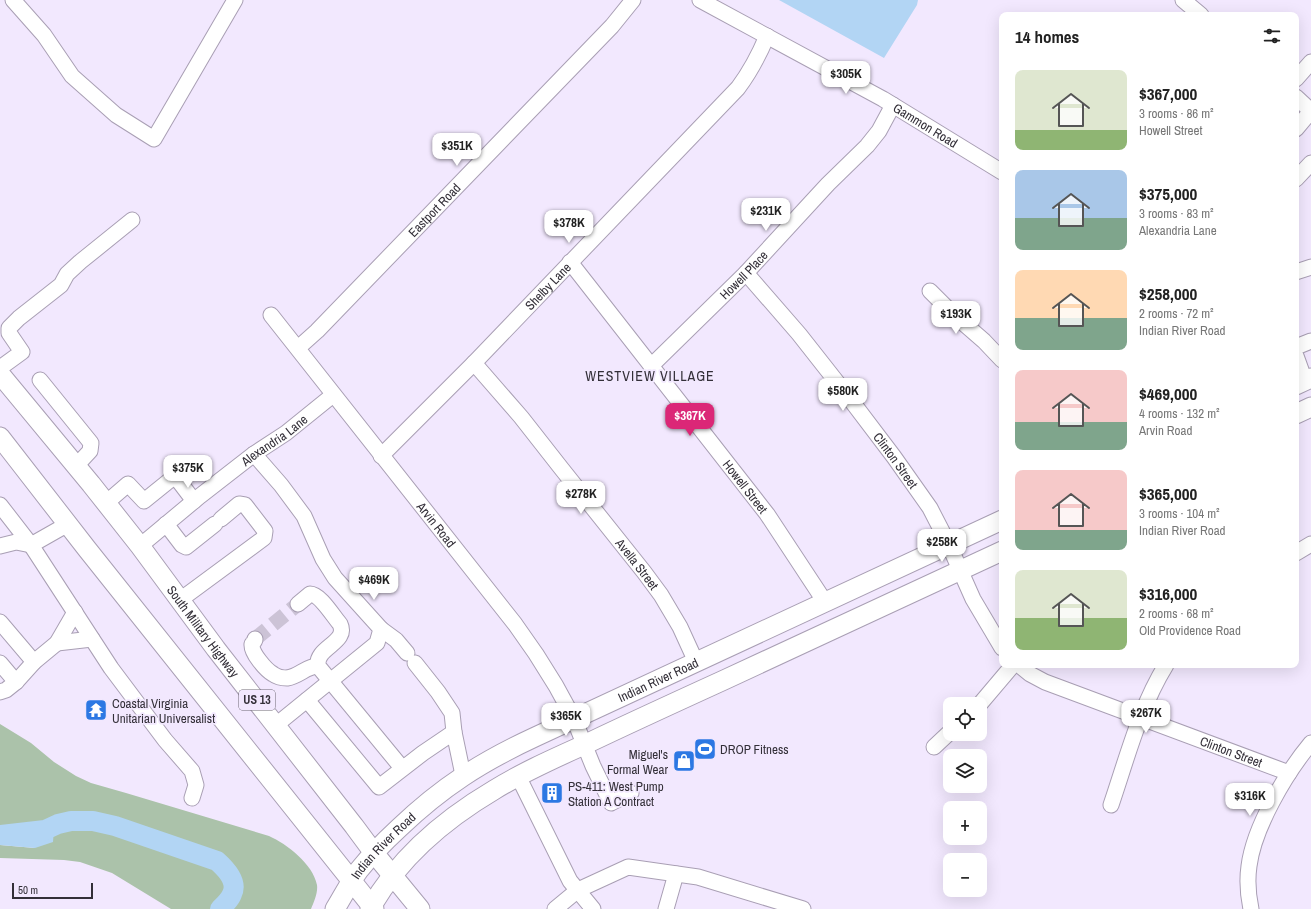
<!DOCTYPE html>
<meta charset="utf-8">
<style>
:root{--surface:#fff;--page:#f2f2f2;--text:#222;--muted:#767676;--accent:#db2777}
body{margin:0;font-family:"Archivo Narrow",sans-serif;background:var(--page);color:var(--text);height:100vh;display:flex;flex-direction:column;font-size:15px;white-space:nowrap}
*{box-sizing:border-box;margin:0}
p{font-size:13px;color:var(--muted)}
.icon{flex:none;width:22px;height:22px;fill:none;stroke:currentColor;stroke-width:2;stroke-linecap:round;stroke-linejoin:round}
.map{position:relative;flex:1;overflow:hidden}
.sheet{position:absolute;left:999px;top:12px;width:300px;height:656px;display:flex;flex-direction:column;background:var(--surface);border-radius:8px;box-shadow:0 4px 16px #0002}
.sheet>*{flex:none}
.fabs{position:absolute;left:943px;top:697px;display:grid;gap:8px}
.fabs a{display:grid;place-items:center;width:44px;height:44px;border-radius:8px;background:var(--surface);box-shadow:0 4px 16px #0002;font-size:20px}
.scale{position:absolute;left:12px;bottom:10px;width:81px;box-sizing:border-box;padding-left:4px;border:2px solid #332f38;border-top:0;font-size:11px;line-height:14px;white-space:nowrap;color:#332f38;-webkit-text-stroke:3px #f2e8fe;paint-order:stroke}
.price{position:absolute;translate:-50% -34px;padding:0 9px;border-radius:8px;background:#fff;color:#222;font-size:13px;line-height:26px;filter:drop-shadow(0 1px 2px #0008)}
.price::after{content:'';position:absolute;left:50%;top:24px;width:12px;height:9px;margin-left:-6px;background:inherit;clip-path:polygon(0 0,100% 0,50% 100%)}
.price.active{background:var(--accent);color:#fff}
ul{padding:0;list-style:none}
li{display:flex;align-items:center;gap:12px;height:100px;padding:0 16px}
li span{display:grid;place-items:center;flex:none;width:112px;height:80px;border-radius:8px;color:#555}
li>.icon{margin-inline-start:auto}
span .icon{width:48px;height:48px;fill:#fffc;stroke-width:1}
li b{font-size:17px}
h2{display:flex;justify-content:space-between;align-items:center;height:48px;padding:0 16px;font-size:17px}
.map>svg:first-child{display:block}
.green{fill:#abc2aa}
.water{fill:#b2d5f4}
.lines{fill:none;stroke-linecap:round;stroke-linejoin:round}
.river{stroke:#b2d5f4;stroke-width:20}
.minor-tunnel{stroke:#ccc3d6;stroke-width:15;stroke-dasharray:15 8;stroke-linecap:butt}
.minor-casing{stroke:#a99fb4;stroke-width:17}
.major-casing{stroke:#a99fb4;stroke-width:21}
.minor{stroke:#fff;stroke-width:15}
.major{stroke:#fff;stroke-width:19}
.labels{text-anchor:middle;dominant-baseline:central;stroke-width:3.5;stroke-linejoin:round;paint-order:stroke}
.shield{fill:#f2e8fe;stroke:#6c6673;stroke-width:1}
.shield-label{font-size:12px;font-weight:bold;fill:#332f38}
.street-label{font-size:13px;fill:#332f38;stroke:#f2e8fe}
.poi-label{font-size:13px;fill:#332f38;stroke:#f2e8fe;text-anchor:start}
.neighbourhood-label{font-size:14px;letter-spacing:1px;fill:#332f38;stroke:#f2e8fe}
</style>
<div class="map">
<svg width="1311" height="909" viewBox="0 0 1311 909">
<rect width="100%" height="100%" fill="#f2e8fe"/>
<!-- green -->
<path class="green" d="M0,724L31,743L54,762L76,776L91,783L126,793L269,836C287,844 313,864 317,885C318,893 314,902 311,909H171L112,873L80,862L64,860L0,858V845L35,848L6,831L0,830Z"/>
<!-- water -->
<path class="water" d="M779,0H918L917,5L884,58Z
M48,825L54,828L53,842L35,848L0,845V830L6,831Z"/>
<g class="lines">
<!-- river -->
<path class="river" d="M0,835L45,830L58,824L71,821H93L115,826L217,861C226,869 238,882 232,894C230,900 224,905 220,909"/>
<!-- minor-tunnel -->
<path class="minor-tunnel" d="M255,639L298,604"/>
<!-- minor casing -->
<g class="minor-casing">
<g id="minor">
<path d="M13,0L44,35L72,76L116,115L154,139L235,0"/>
<path id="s1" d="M700,0L883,99L1002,172"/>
<path d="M1183,0L1201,15"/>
<path d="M1296,79L1311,62"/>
<path d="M1296,97L1311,111"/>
<path d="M1296,129L1311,111"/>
<path d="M1296,179L1311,163"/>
<path id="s2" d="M570,262L767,514L825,602"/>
<path d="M1296,272L1311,267"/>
<path id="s3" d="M746,273L799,334L847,395L894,457L930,508L949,545L973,599L1002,648"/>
<path d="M930,291L953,314L984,341L1002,360"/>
<path id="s4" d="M271,315L515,624L536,654L556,686L574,719L593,766L611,803L631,793"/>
<path d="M1296,347L1311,341"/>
<path id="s5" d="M298,348L317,331L612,26L633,0"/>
<path d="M1296,356L1305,381"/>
<path id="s6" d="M474,363L521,417L561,468L644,572L661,595L680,627L696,662"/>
<path id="s7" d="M651,366L746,273L828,184L867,146L879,131L893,105"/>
<path d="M0,368L22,352L9,333V328L19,318L61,285L67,274L80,262L132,220"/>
<path d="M40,380L91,443L90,451L76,466"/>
<path d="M254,454L281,485L304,516L323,559L335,578L381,629L377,643L276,725"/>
<path id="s8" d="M381,456L474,363L738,88C750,72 759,55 767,36"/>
<path d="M106,503L128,484L144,501L175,476L194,501"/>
<path d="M0,505L31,545L111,668L165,740L192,771L196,785L192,798"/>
<path d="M166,524L182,545L186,547L215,524"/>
<path d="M0,546L16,542L31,545L68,524"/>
<path id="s9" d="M140,546L200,496L254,454L286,433L333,395"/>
<path d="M1296,553L1311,544"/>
<path d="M180,600L264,538L265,531L245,505L239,504L221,519"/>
<path d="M298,604L310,594C320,594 333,616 340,624C349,643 315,647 318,666L402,768"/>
<path d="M0,622L34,662"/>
<path d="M381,629L396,640L407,653"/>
<path d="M255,639C255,640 253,643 252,644C251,653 266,670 273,674C277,677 282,678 287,678C300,676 306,666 318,666"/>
<path d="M57,643L92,639"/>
<path d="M0,663L16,682"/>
<path d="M415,663L438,692L452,713L454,732"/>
<path id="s10" d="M1019,665L1030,674L1045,682L1289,773"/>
<path d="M0,692L6,690L16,682L34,662L57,643L75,612"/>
<path d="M307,700L379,787L423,753L454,732L463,775"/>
<path d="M980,704L1013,665"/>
<path d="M934,747L950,732"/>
<path d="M518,776L570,881L593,909"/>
<path d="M1111,805C1127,758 1140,707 1166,665"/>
<path d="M555,909L578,890L628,867L698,877L803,909"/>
<path d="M666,909L676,874"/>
<path d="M1251,909C1248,895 1247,880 1249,866C1254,827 1286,773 1311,743"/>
</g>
</g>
<!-- major casing -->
<g class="major-casing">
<g id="major">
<path id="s11" d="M0,374L91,484L140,546L216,649L354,826L374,853L420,909"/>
<path d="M1296,385L1311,378"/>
<path d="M1296,414L1311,407"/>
<path d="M0,437L87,549L374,909"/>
<path id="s12" d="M335,909C343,896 350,882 359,870C371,855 385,841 399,828C442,787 481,762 535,737L1002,520"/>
<path d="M370,909C398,859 445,819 494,790C523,772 555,758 586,744C632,722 678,701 724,680C817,637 909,594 1002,551"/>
</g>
</g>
<!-- minor -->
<use href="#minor" class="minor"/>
<!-- major -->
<use href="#major" class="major"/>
</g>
<!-- icons -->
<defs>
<g id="temple-square" transform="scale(1.15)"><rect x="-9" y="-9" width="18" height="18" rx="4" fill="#2c78e3" stroke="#f2e8fe"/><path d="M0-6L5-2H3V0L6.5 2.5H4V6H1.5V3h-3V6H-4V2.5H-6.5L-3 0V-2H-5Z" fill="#fff"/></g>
<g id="stadium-square" transform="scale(1.15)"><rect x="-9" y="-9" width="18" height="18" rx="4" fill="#2c78e3" stroke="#f2e8fe"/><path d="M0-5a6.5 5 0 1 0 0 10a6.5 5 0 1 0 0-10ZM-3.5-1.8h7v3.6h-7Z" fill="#fff"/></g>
<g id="shop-square" transform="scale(1.15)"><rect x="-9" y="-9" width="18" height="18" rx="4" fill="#2c78e3" stroke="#f2e8fe"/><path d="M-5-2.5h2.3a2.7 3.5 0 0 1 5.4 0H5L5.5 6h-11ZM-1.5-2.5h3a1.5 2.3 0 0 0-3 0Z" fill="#fff"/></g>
<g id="building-square" transform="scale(1.15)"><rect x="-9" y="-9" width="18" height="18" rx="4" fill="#2c78e3" stroke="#f2e8fe"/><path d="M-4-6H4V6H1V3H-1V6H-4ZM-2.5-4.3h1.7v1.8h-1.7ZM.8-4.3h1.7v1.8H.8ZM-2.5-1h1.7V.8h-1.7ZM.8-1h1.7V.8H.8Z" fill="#fff"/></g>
</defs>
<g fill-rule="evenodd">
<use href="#temple-square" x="96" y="710"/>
<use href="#stadium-square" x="705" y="749"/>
<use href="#shop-square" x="684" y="761"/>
<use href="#building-square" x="552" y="793"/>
</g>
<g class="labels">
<!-- shield labels -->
<rect class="shield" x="239" y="690" width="36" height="20" rx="3"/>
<g class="shield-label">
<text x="257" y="700">US 13</text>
</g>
<!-- street labels -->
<g class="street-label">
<text stroke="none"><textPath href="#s1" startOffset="258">Gammon Road</textPath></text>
<text stroke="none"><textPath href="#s5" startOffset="194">Eastport Road</textPath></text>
<text stroke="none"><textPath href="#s7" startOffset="130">Howell Place</textPath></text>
<text stroke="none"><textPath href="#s8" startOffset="238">Shelby Lane</textPath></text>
<text stroke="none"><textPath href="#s9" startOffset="171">Alexandria Lane</textPath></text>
<text stroke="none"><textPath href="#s3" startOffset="240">Clinton Street</textPath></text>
<text stroke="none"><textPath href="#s2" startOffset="285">Howell Street</textPath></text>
<text stroke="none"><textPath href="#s4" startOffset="267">Arvin Road</textPath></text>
<text stroke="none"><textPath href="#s6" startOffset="259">Avella Street</textPath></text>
<text stroke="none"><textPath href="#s11" startOffset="328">South Military Highway</textPath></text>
<text stroke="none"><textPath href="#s12" startOffset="404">Indian River Road</textPath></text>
<text stroke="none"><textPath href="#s10" startOffset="230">Clinton Street</textPath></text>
<text stroke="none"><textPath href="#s12" startOffset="80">Indian River Road</textPath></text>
</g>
<!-- poi labels -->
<g class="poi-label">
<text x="112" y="703">Coastal Virginia<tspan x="112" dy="15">Unitarian Universalist</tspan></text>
<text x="720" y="749">DROP Fitness</text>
<text x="668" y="754" text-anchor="end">Miguel's<tspan x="668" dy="15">Formal Wear</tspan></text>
<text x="568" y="786">PS-411: West Pump<tspan x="568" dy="15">Station A Contract</tspan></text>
</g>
<!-- neighbourhood labels -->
<g class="neighbourhood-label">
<text x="650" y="376">WESTVIEW VILLAGE</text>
</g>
</g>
</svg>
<div class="fabs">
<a><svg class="icon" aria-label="locate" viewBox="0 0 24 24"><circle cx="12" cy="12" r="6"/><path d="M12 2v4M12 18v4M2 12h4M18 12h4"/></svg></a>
<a><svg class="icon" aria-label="layers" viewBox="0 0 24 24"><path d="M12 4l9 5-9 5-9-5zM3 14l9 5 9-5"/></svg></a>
<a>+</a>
<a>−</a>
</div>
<div class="scale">50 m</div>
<b class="price" style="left:846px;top:95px">$305K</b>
<b class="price" style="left:457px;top:167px">$351K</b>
<b class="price" style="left:766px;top:232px">$231K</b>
<b class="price" style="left:569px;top:244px">$378K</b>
<b class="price" style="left:956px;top:335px">$193K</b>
<b class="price" style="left:843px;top:412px">$580K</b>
<b class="price active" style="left:690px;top:437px">$367K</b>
<b class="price" style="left:188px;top:489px">$375K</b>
<b class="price" style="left:581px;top:515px">$278K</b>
<b class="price" style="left:942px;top:563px">$258K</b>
<b class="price" style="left:374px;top:601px">$469K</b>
<b class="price" style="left:1146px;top:734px">$267K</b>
<b class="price" style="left:566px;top:737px">$365K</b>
<b class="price" style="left:1250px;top:817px">$316K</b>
<section class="sheet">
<h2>14 homes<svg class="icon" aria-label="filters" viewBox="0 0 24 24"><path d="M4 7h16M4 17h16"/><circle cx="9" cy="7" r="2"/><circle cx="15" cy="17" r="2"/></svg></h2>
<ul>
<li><span style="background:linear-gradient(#dfe7d0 75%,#8fb573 0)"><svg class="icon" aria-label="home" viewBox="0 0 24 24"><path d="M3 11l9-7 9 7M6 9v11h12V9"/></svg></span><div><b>$367,000</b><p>3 rooms · 86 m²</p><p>Howell Street</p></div></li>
<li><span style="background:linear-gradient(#a9c7e8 60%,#7fa58c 0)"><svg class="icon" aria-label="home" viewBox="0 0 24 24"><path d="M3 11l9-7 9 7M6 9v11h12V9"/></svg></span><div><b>$375,000</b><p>3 rooms · 83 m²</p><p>Alexandria Lane</p></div></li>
<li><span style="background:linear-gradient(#ffd9b3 60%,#7fa58c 0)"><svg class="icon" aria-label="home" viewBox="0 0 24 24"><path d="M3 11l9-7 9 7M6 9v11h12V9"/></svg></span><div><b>$258,000</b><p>2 rooms · 72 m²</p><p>Indian River Road</p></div></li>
<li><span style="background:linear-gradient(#f6c9c9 65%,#7fa58c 0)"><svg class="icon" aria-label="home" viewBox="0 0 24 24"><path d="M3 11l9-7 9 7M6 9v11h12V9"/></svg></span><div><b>$469,000</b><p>4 rooms · 132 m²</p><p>Arvin Road</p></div></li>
<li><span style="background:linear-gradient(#f6c9c9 75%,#7fa58c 0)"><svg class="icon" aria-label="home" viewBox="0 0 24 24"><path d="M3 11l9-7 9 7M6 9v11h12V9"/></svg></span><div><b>$365,000</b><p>3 rooms · 104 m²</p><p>Indian River Road</p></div></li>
<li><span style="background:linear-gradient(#dfe7d0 60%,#8fb573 0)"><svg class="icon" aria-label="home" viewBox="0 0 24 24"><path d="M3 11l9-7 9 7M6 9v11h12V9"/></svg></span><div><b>$316,000</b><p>2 rooms · 68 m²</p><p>Old Providence Road</p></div></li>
</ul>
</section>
</div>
